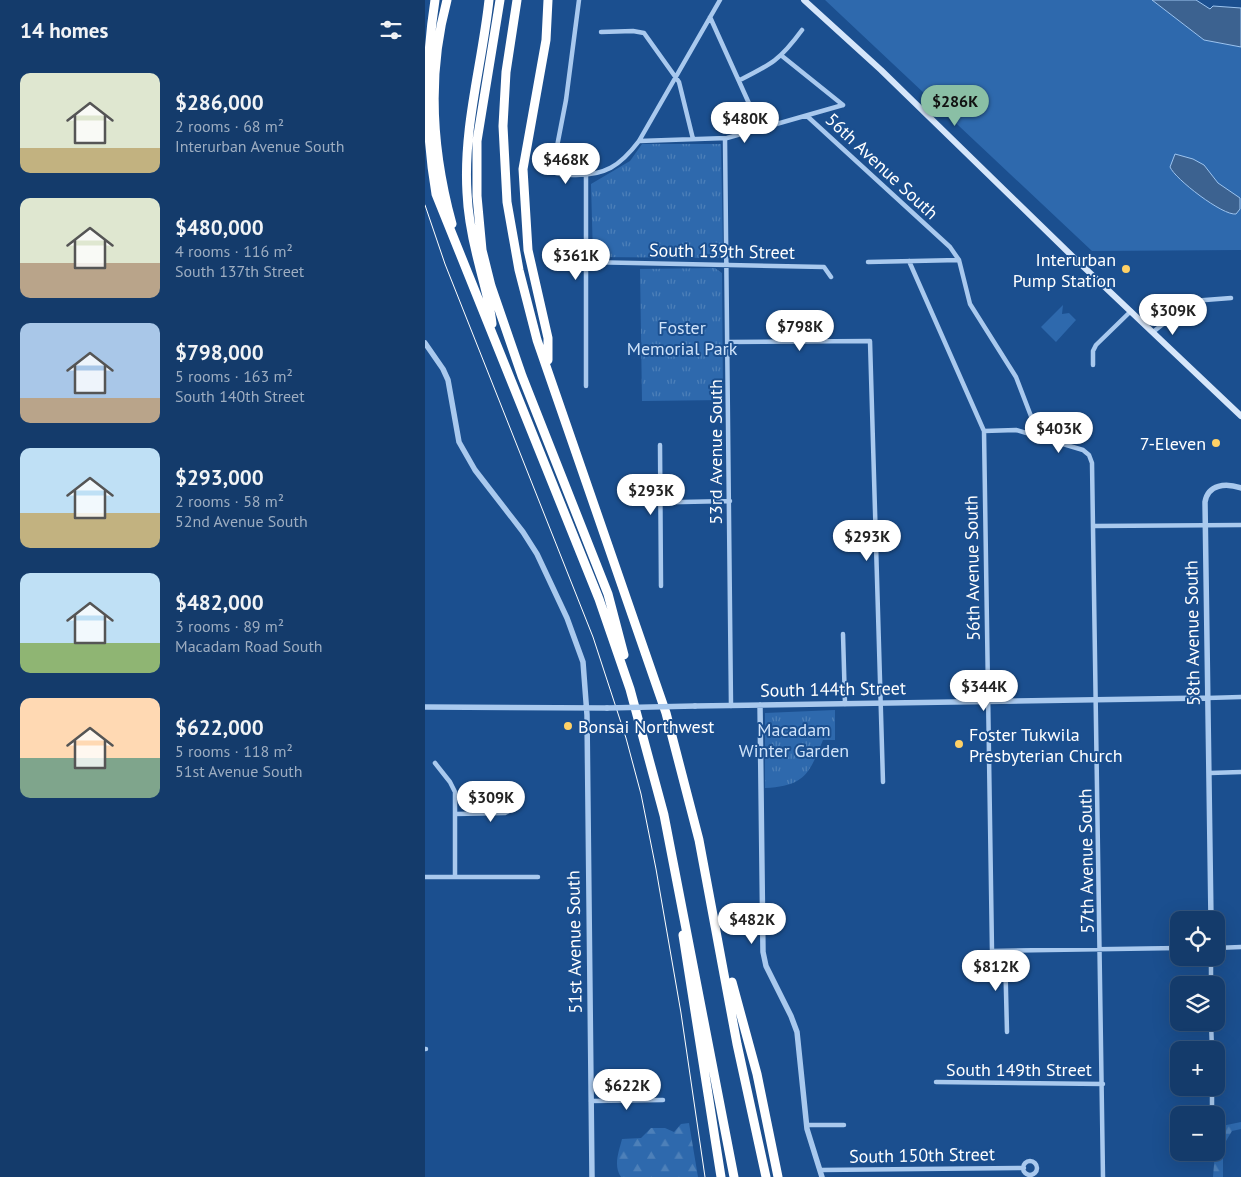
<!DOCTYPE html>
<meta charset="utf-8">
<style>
:root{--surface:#143b6b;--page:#214673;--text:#f1f3f6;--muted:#9dadc1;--line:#33557e;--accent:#8abfa5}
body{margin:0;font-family:"PT Sans",sans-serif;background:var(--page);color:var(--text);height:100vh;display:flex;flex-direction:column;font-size:19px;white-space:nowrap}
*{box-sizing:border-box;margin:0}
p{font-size:16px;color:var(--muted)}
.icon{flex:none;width:28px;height:28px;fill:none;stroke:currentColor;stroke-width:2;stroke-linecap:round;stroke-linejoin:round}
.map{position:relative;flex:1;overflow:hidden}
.details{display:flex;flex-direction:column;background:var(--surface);width:425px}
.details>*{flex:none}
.tools{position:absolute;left:745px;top:911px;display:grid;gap:10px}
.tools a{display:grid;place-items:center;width:55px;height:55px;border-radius:10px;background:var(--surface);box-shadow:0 5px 20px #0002,0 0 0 1px var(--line);font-size:25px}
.price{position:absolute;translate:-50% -42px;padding:0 11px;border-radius:18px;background:#fff;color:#222;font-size:16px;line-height:32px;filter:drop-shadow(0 1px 2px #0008)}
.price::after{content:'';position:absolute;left:50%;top:30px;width:15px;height:11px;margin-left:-8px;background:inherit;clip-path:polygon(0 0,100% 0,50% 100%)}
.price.current{background:var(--accent);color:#111}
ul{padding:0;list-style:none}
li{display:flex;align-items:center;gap:15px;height:125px;padding:0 20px}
li span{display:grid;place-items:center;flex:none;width:140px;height:100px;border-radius:10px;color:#555}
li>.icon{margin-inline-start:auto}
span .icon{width:60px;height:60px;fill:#fffc;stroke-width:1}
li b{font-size:21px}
h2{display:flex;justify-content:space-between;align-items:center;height:60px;padding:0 20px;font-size:21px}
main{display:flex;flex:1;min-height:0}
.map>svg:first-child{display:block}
.grass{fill:#2e69ad}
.forest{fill:url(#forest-firs)}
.park{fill:url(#park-tufts)}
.water{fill:#3c6290;stroke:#9cc4f0}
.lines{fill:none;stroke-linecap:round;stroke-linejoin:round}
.minor{stroke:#a9c9ee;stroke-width:4.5}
.tertiary{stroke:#a9c9ee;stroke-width:5.5}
.secondary{stroke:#d6e6fa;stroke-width:6}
.motorway{stroke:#fff;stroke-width:9}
.tram{stroke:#fff;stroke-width:1}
.tertiary-bridge{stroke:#a9c9ee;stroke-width:5.5}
.poi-dot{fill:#ffd166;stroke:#1b4f8f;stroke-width:2}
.labels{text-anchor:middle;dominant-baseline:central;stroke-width:4;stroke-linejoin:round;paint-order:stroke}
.street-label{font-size:18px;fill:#fff;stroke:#1b4f8f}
.poi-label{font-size:18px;fill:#fff;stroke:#1b4f8f;text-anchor:end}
.park-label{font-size:18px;fill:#cfe3fa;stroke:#1b4f8f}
</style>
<main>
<section class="details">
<h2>14 homes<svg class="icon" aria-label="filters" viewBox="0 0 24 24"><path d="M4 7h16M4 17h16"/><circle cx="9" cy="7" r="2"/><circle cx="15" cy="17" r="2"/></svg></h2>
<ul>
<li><span style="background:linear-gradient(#dfe7d0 75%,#c2b280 0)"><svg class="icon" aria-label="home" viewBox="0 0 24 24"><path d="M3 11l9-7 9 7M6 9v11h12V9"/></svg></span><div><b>$286,000</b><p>2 rooms · 68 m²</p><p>Interurban Avenue South</p></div></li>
<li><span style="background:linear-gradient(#dfe7d0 65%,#b9a48a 0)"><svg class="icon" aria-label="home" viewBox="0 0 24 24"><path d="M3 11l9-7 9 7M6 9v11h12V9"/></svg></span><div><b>$480,000</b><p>4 rooms · 116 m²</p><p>South 137th Street</p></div></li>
<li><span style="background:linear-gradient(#a9c7e8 75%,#b9a48a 0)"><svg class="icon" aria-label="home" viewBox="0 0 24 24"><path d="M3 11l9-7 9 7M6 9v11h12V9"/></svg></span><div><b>$798,000</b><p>5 rooms · 163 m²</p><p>South 140th Street</p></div></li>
<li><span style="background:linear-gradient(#bfe0f5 65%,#c2b280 0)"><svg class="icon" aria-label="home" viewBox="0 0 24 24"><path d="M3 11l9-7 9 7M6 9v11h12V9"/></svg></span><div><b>$293,000</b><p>2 rooms · 58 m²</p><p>52nd Avenue South</p></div></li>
<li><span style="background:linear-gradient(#bfe0f5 70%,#8fb573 0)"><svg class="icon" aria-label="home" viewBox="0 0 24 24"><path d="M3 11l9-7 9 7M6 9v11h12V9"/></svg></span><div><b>$482,000</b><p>3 rooms · 89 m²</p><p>Macadam Road South</p></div></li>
<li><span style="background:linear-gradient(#ffd9b3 60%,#7fa58c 0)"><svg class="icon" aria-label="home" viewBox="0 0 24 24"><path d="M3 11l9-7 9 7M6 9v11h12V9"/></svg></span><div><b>$622,000</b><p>5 rooms · 118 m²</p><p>51st Avenue South</p></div></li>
</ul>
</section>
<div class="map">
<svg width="816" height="1177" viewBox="0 0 816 1177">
<defs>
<pattern id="forest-firs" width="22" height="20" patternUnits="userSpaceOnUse" patternTransform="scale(1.25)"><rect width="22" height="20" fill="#2e69ad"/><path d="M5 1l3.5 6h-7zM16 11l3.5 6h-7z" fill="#4d80b9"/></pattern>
<pattern id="park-tufts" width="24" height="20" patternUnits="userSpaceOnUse" patternTransform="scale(1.25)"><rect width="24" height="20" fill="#2e69ad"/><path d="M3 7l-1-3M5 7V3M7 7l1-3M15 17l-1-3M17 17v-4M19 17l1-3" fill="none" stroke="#4d80b9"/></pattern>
</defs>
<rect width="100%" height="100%" fill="#1b4f8f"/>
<!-- grass -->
<path class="grass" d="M400,0H727L779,40L816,47V250L667,251Z
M638,305L637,314L644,313L651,320L631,342L616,327Z"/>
<!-- forest -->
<path class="forest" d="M816,1122V1129L807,1131L798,1146V1177H788L792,1127Z
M264,1123L273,1177H196C188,1166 194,1151 197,1139L216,1138L226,1128H240L249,1132L256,1124Z"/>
<!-- park -->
<path class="park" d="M217,144H296L298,252L295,258L168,257L166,184L205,161Z
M290,268L297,273L298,400L217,401L215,269Z
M410,710V740H398C384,774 380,786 340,788V713Z"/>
<!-- water -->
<path class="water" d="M727,0H771L785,9L788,6L816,8V47L779,40Z
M750,154L768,159L779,165L793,183L815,198V209L811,214C798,216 750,179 745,167Z"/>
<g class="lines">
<!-- minor -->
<path class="minor" d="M154,0L141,100L128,167V172C135,175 140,175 147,175C180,176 195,166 214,141L295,0
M285,17L336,130
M176,32L208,31L219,33L254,82L268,139
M357,56L418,105
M315,80C347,64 355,60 377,30
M382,116L525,247L534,260L545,304L591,377L614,437
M300,139L306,706
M214,141L302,138L418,105
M161,175V386
M484,261L559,431L567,951L754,948
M161,262L399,267L406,277
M443,262L534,260
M728,332L767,301L806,298
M303,342L445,341L458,782
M668,365V351L671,345L706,311
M559,431L591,430L658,450L664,455L667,463L678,1177
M235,445L236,586
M209,503L305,501
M669,526L816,525
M418,634L420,704
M782,698L816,697
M10,763L25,782L30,792V877
M785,773L816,772
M30,814L80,813L92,807
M0,877H113
M791,948L816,947
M580,951L582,1032
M786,958V985
M786,1022L787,1050
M0,1049H1
M511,1082L678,1084
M787,1088V1115
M166,1101L238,1100
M382,1125H419
M598 1168a7 7 0 1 1 14 0a7 7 0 1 1-14 0Z
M395,1170L599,1168"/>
<!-- tertiary -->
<path class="tertiary" d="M0,343L18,369L23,380L34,442L50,470L98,532L112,554L142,618L158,662L162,715L167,1177
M335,705L338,952L341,966L366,1016L372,1032L382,1129L397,1177
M270,706L782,698
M0,707L182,708
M786,920L780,502C783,484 801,483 816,488"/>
<!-- secondary -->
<path class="secondary" d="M379,0L456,70L644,253L816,416"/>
<!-- motorway -->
<path class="motorway" d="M10,0C0,65 0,129 11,194L174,599L205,689L239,815L309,1177
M22,0C2,74 7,151 27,224
M64,0C57,65 38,127 42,193C43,217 48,241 54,264C59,285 65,303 67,324
M75,0L52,141V196L57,250L66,286L97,376L183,594L199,655
M92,0L81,72L78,126L82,202L94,270L112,340L241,713L274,840L312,1044L341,1177
M123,0L121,40L98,169L103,250L123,338V360
M258,935L296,1177
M307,982L332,1074L353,1177"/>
<!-- tram -->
<path class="tram" d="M0,205L20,264L168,637L201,738L216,794L231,869L256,1013L280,1177"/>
<!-- tertiary-bridge -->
<path class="tertiary-bridge" d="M182,708L270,706"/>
</g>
<!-- markers -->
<g class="poi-dot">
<circle cx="701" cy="269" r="5"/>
<circle cx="791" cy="443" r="5"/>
<circle cx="143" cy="726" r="5"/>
<circle cx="534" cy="744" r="5"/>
</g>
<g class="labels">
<!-- street labels -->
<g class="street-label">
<text transform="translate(457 166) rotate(43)">56th Avenue South</text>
<text transform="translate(297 251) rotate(1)">South 139th Street</text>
<text transform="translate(290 452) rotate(-90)">53rd Avenue South</text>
<text transform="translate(547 568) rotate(-91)">56th Avenue South</text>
<text transform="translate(767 633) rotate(-91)">58th Avenue South</text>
<text transform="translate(408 689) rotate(-1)">South 144th Street</text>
<text transform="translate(661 861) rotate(-91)">57th Avenue South</text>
<text transform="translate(149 942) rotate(-91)">51st Avenue South</text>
<text x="594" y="1069">South 149th Street</text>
<text transform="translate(497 1155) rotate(-1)">South 150th Street</text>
</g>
<!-- poi labels -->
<g class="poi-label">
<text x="691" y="259">Interurban<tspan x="691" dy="21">Pump Station</tspan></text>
<text x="781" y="443">7-Eleven</text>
<text x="153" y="726" text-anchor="start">Bonsai Northwest</text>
<text x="544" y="734" text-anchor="start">Foster Tukwila<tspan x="544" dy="21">Presbyterian Church</tspan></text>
</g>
<!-- park labels -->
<g class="park-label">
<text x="257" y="327">Foster<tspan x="257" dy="21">Memorial Park</tspan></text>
<text x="369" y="729">Macadam<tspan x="369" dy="21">Winter Garden</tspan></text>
</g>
</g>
</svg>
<div class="tools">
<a><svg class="icon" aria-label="locate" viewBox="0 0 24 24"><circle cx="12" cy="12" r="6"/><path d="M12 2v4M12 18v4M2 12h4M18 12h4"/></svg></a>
<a><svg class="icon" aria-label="layers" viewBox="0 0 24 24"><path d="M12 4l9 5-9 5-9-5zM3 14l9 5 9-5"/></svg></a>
<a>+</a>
<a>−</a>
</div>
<b class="price current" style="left:530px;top:127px">$286K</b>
<b class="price" style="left:320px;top:144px">$480K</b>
<b class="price" style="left:141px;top:185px">$468K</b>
<b class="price" style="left:151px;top:281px">$361K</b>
<b class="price" style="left:748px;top:336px">$309K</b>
<b class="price" style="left:375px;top:352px">$798K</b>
<b class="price" style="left:634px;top:454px">$403K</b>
<b class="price" style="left:226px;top:516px">$293K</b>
<b class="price" style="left:442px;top:562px">$293K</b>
<b class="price" style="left:559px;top:712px">$344K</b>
<b class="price" style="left:66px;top:823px">$309K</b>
<b class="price" style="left:327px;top:945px">$482K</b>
<b class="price" style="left:571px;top:992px">$812K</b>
<b class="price" style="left:202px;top:1111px">$622K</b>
</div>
</main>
